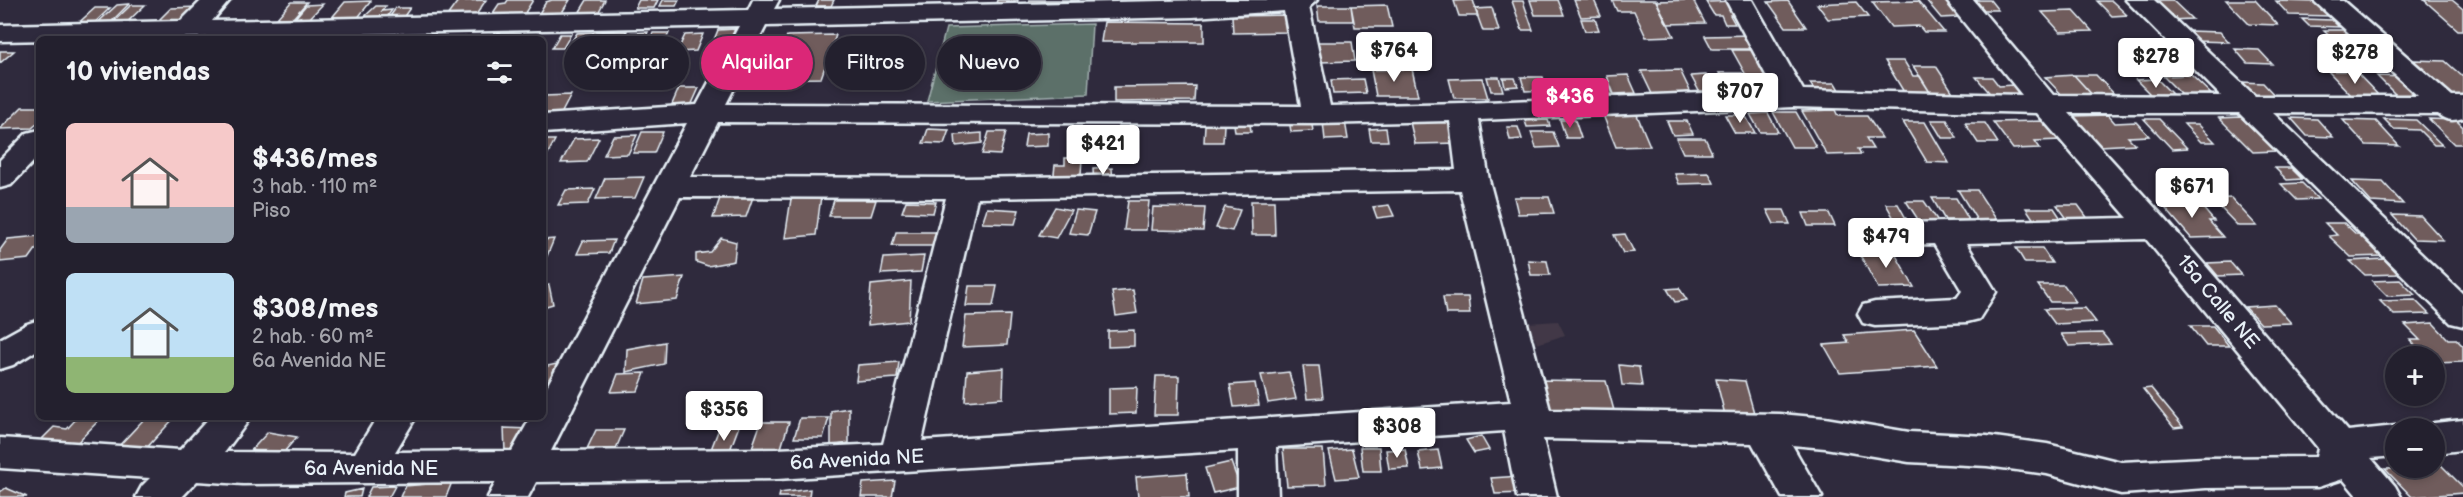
<!DOCTYPE html>
<html lang="es">
<meta charset="utf-8">
<style>
:root{--surface:#23202e;--page:#2f2d3a;--text:#f1f3f6;--muted:#a3a3aa;--line:#403e4a;--accent:#db2777}
body{margin:0;font-family:"Balsamiq Sans",sans-serif;background:var(--page);color:var(--text);height:100vh;display:flex;flex-direction:column;font-size:22px;white-space:nowrap}
*{box-sizing:border-box;margin:0}
p{font-size:20px;color:var(--muted)}
.icon{flex:none;width:33px;height:33px;fill:none;stroke:currentColor;stroke-width:2;stroke-linecap:round;stroke-linejoin:round}
.map{position:relative;flex:1;overflow:hidden}
.details{position:absolute;left:36px;top:36px;width:510px;height:384px;display:flex;flex-direction:column;background:var(--surface);border-radius:9px;box-shadow:0 3px 9px #0003,0 0 0 2px var(--line)}
.details>*{flex:none}
.top-card{position:absolute;left:564px;top:36px;width:570px;height:54px;display:flex;gap:12px}
.fabs{position:absolute;left:2385px;top:346px;display:grid;gap:12px}
.fabs a{display:grid;place-items:center;width:60px;height:60px;border-radius:50%;background:var(--surface);box-shadow:0 3px 9px #0003,0 0 0 2px var(--line);font-size:30px}
.price{position:absolute;translate:-50% -51px;padding:0 14px;border-radius:6px;background:#fff;color:#222;font-size:20px;line-height:39px;filter:drop-shadow(0 2px 3px #0008)}
.price::after{content:'';position:absolute;left:50%;top:36px;width:18px;height:14px;margin-left:-9px;background:inherit;clip-path:polygon(0 0,100% 0,50% 100%)}
.price.selected{background:var(--accent);color:#fff}
ul{padding:0;list-style:none}
li{display:flex;align-items:center;gap:18px;height:150px;padding:0 30px}
li span{display:grid;place-items:center;flex:none;width:168px;height:120px;border-radius:9px;color:#555}
li>.icon{margin-inline-start:auto}
span .icon{width:72px;height:72px;fill:#fffc;stroke-width:1}
li b{font-size:26px}
h2{display:flex;justify-content:space-between;align-items:center;height:72px;padding:0 30px;font-size:26px}
.pill{padding:0 21px;border-radius:27px;background:var(--surface);box-shadow:0 3px 9px #0003,0 0 0 2px var(--line);font-size:21px;line-height:54px}
.pill.selected{background:var(--accent);color:#fff}
.map>svg:first-child{display:block}
.built{fill:#423946}
.green{fill:#5b7069;stroke:#a2b0b0;stroke-width:1.5}
.building{fill:#6f5c5c;stroke:#e8f1f8;stroke-width:1.5}
.lines{fill:none;stroke-linecap:round;stroke-linejoin:round}
.minor-casing{stroke:#e8f1f8;stroke-width:5}
.minor{fill:#2f2a3d;fill-rule:evenodd}
.labels{text-anchor:middle;dominant-baseline:central;stroke-width:4.5;stroke-linejoin:round;paint-order:stroke}
.street-label{font-size:20px;fill:#e8f1f8;stroke:#2f2a3d}
</style>
<div class="map">
<svg width="2463" height="497" viewBox="0 0 2463 497">
<rect width="100%" height="100%" fill="#2f2a3d"/>
<filter id="ink" filterUnits="userSpaceOnUse"><feTurbulence type="fractalNoise" baseFrequency=".0167" numOctaves="2"/><feDisplacementMap in="SourceGraphic" scale="12" xChannelSelector="R" yChannelSelector="G"/><feConvolveMatrix kernelMatrix="1 2 1 2 8 2 1 2 1" color-interpolation-filters="sRGB"/></filter>
<g filter="url(#ink)">
<!-- built -->
<path class="built" d="M1558,321L1565,335L1537,344L1528,323Z"/>
<!-- green -->
<path class="green" d="M1092,24L1088,94L927,101L946,28Z"/>
<!-- building -->
<path class="building" d="M486,0L476,15L447,16L458,1Z
M508,0H533L523,16H491L499,4L506,3Z
M552,0H570L561,14L538,15L546,2Z
M587,0H605L598,13H579Z
M639,0H658L654,8H635Z
M663,0H679L676,6H660Z
M819,0H834L831,6H816Z
M997,0H1018L1016,6L995,7Z
M1029,0H1079L1075,8L1024,10Z
M1473,0L1478,16H1459L1454,1Z
M1530,0H1558L1564,15H1535Z
M1574,0H1594L1601,16L1581,17Z
M1612,0H1656L1674,36L1646,37L1634,11H1617Z
M1693,0L1705,23L1667,24L1656,1Z
M1926,0H1944L1959,17L1941,18Z
M1976,0H1990L1998,10H1984Z
M2148,0H2172L2192,19L2169,20Z
M2226,0H2255L2278,25L2249,24Z
M2424,0H2452L2463,9V30H2458Z
M371,1L356,20L329,21L345,2Z
M1512,1H1523L1533,30H1522Z
M1733,1L1740,15H1730L1735,24H1725L1721,15H1714L1706,2Z
M1788,1L1806,27H1786L1768,2Z
M1918,1L1944,32H1924L1919,26L1891,27L1872,2Z
M2097,1H2112L2127,15L2112,16Z
M2276,1L2317,2L2331,16L2289,15Z
M291,2H307L293,18H277Z
M1856,2L1868,17L1828,19L1817,4Z
M129,4L108,25H95L117,5Z
M323,4L306,22H296L300,17L295,18L306,5Z
M131,5H145L123,26H109Z
M1387,5L1392,27H1355L1351,6Z
M376,6H386L382,11L392,10L384,21L363,18Z
M1317,6H1351L1353,21H1319Z
M197,7L180,24L154,25L171,8Z
M95,8H110L90,27H74Z
M396,8H410L402,19H388Z
M1492,8L1499,31H1483L1475,9Z
M2074,11L2092,31L2060,32L2042,12Z
M1286,15L1288,32L1233,33L1232,16Z
M1581,19H1595L1599,30L1585,31Z
M2302,19L2332,20L2339,27L2309,26Z
M1104,22L1204,23V42H1101Z
M735,29L722,62H705L718,30Z
M2324,30H2344L2363,49L2343,48Z
M627,31L614,56L580,57L594,32Z
M2188,31L2220,32L2229,42L2197,41Z
M594,32L585,49H567L577,33Z
M648,32L636,58H618L631,33Z
M653,33H669L658,56H641Z
M496,34H520L517,39H492Z
M560,34H571L563,48H552Z
M703,34L696,51L677,52L685,35Z
M836,35L821,78L770,79L787,36Z
M1753,35L1761,49H1712L1705,36Z
M1316,42H1352L1355,61L1319,62Z
M2235,49L2259,50L2272,64L2247,63Z
M1732,50H1760L1785,93H1756Z
M0,51H14L0,63Z
M2413,60L2445,61L2463,77V99L2455,98Z
M1885,61H1904L1913,76H1920L1933,97H1907Z
M1913,66H1936L1956,97H1933Z
M1412,69L1418,96H1376L1371,70Z
M1680,70L1691,93L1652,94L1641,71Z
M2328,71H2355L2382,99L2354,98Z
M1719,73H1742L1751,88H1727Z
M1628,75L1636,93L1614,94L1607,76Z
M1706,75L1714,91H1699L1691,76Z
M2074,75H2096L2119,99L2097,100Z
M2074,75L2093,96L2064,97L2045,77Z
M2191,75L2211,94L2182,95L2163,76Z
M2377,76L2403,77L2425,98L2398,97Z
M1487,77H1499L1503,91H1491Z
M1521,77H1543L1547,90L1525,91Z
M1976,77H1992L1999,86L2013,85L2024,97L1994,98Z
M1482,78L1488,98H1454L1449,79Z
M1503,78H1515L1518,86L1505,87Z
M1363,79L1366,93L1333,94L1331,80Z
M2157,79L2176,98L2155,99L2136,80Z
M1590,82H1608L1613,94L1595,95Z
M2242,82L2263,83L2279,100H2257Z
M1810,83H1835L1844,98H1819Z
M1195,86L1194,101L1114,102V87Z
M679,88H699L690,108L670,109Z
M571,95L561,114H543V96Z
M22,107H39V122L32,128L0,129Z
M1835,110L1838,116H1867L1882,138H1866L1873,149H1858L1861,154L1827,155L1802,111Z
M1773,112H1796L1816,147H1792Z
M1768,113L1778,132H1760L1750,114Z
M1603,115H1637L1650,146L1616,147Z
M1725,115H1745L1755,133H1735Z
M2108,115L2115,123L2136,122L2149,136L2128,137L2135,144L2100,146L2074,116Z
M2241,117L2276,151L2253,152L2219,118Z
M2291,118L2317,119L2333,137L2307,136Z
M1289,119H1311L1313,131L1291,132Z
M2144,119H2159L2187,148L2172,149Z
M2384,119L2416,120L2442,145H2434L2419,130L2394,129Z
M2429,119L2456,120L2463,127V144H2454Z
M1548,120L1550,126L1527,127L1525,121Z
M1560,120H1575L1581,138H1566Z
M1931,120H1947L1957,138H1942Z
M2343,120L2376,121L2399,146L2366,145Z
M1345,121L1348,139L1325,140L1323,122Z
M1454,121L1460,143L1415,144L1410,122Z
M1667,121H1687L1693,134L1673,135Z
M2045,121L2061,140L2035,141L2040,148L2013,149L1993,122Z
M1903,122H1925L1949,163L1927,162Z
M1965,123H1985L1998,143H1978Z
M1234,124H1250L1251,132H1235Z
M2184,124H2198L2215,142H2201Z
M1205,125H1224L1223,142H1204Z
M1507,127H1518L1522,139L1510,140Z
M1386,128L1388,141H1371L1369,129Z
M928,129L949,130L944,144L923,143Z
M642,132H663L654,153H633Z
M989,132H1006L1000,155L982,154Z
M1531,132H1553L1559,147L1536,148Z
M982,133V143L956,146L955,135Z
M1048,133V146L1024,147L1026,134Z
M637,135L628,154L604,155L613,136Z
M599,138L587,162L561,163L574,139Z
M1676,138H1705L1712,153H1683Z
M543,140H555L545,159H543Z
M1065,158H1082L1081,175H1072L1071,183H1053L1055,165H1065Z
M1112,168L1113,184L1094,185L1093,169Z
M2275,168H2291L2302,179L2287,180Z
M1709,173L1714,183L1679,184L1675,174Z
M644,177L635,198L596,199L605,178Z
M2352,181L2383,182L2403,204L2371,202Z
M2302,183L2318,199L2297,200L2281,184Z
M595,189L588,204L558,205L566,190Z
M1958,190H1977L1998,222H1978Z
M821,196L816,235L785,238L791,199Z
M753,197L746,217L713,218L720,198Z
M1514,197H1549L1554,213L1518,214Z
M1932,198H1956L1969,220H1945Z
M2231,198L2257,226H2238L2212,199Z
M834,200H876L871,216H829Z
M2196,200L2214,221H2209L2223,237L2191,238L2160,202Z
M906,201L936,202L933,213L902,212Z
M1128,201H1149L1146,230H1124Z
M1251,201H1274L1275,235H1252Z
M1906,201H1924L1938,221H1919Z
M1886,204H1898L1908,222H1896Z
M1389,205L1394,216L1377,218L1373,207Z
M2057,205H2078L2092,224H2071Z
M1055,207L1071,210L1056,238L1039,235Z
M1153,207L1205,208L1203,231L1151,230Z
M1225,207L1240,210L1232,231L1216,228Z
M987,208L1019,210L1015,224L982,223Z
M2026,208H2054L2064,223H2036Z
M1076,210L1095,212L1088,235L1069,233Z
M1767,210H1784L1790,224H1774Z
M1803,213H1829L1835,226H1808Z
M2392,215L2421,216L2443,240L2414,239Z
M2325,223H2344L2356,234H2362L2385,256L2351,257L2329,236L2337,235Z
M896,232H936L933,246H892Z
M1625,234L1634,252L1623,253L1614,235Z
M39,236V245L29,259L0,262V250L8,239Z
M721,238L736,242L734,261L708,266L696,262V254L710,252Z
M554,239L547,256H543V240Z
M614,240L609,253L577,254L583,241Z
M2016,248H2042L2052,263H2025Z
M1893,250L1914,287L1878,288L1858,251Z
M924,256L921,272L881,274L884,258Z
M2384,259L2398,274L2365,275L2350,261Z
M1528,260L1547,261L1550,275H1531Z
M2230,262L2241,275L2218,276L2207,263Z
M684,277L677,300L636,304L643,280Z
M2400,280L2415,295L2387,296L2372,281Z
M911,281L909,321L868,325L871,285Z
M549,285L553,304L543,307V286Z
M2038,285H2064L2076,302H2050Z
M969,286H997L993,306H966Z
M1679,288L1687,300L1675,302L1667,289Z
M1133,290L1137,313L1116,316L1112,292Z
M1443,297H1468L1470,314H1446Z
M2415,300L2429,314L2394,315L2380,301Z
M2275,305L2291,323L2261,324L2245,307Z
M2085,308L2096,322L2055,324L2044,309Z
M1010,315L1007,345L962,347L966,316Z
M2433,323L2448,339H2456L2463,346V362L2434,363V357H2427L2410,340H2420L2405,325Z
M2190,326H2213L2229,346H2206Z
M1134,330V346L1108,347V331Z
M1914,330L1937,366L1840,373L1824,345L1849,343L1844,335Z
M2102,333L2111,344L2069,346L2061,334Z
M665,342L664,364L626,372L627,349Z
M899,362L897,378L856,381L858,365Z
M561,363L550,385H543V367Z
M1619,365L1639,367L1642,386L1622,385Z
M1303,366H1319L1323,398L1307,399Z
M1004,368L1003,398L965,401L967,371Z
M1289,372L1296,399L1268,403L1261,375Z
M645,373L638,391L611,392L618,374Z
M1156,376H1179L1178,415H1154Z
M1716,379L1745,381L1756,420L1726,419Z
M1532,380L1606,381L1616,418L1539,417Z
M1255,383L1259,405L1234,407L1230,385Z
M1137,387L1136,413L1109,414V388Z
M2151,388L2183,427L2174,428L2143,389Z
M849,408V443L831,446V411Z
M78,417H102L71,449L35,446L54,427L67,429Z
M146,417H175L142,453L115,450Z
M800,418H829L823,438H794Z
M761,422H789L781,448H752Z
M720,426H739L727,458L708,457Z
M504,428L529,429L518,452H505Z
M596,430H624L614,453H585Z
M268,432L297,437L276,461L246,456Z
M1481,436L1489,450L1474,453L1466,440Z
M1360,447H1379L1381,471H1363Z
M1283,449H1323L1326,485L1287,486Z
M1352,449L1359,477L1336,479L1329,451Z
M1405,449L1409,468L1389,469L1386,450Z
M1438,450L1442,468L1422,470L1418,452Z
M1231,462L1240,487L1213,493L1205,468Z
M2439,463L2463,487V493L2412,497L2385,469L2434,468V464Z
M1187,473L1189,497H1138L1136,477Z
M1521,476L1526,493L1495,494L1491,478Z
M895,481L892,497H861L863,483Z
M452,482L446,497H400L405,486Z
M395,486L389,497H366L371,487Z
M6,488L27,497H0V492Z
M362,489L360,497H344L345,493Z
M810,489L809,497H779L780,493Z"/>
<g class="lines">
<!-- minor casing -->
<g class="minor-casing">
<path id="minor" d="M202,0H230L212,21L748,10L753,0H779L774,9L1211,0H1317L1309,7L1330,106L1463,103L1774,90L1726,0H1752L1803,90L2022,95L1946,0H1973L2053,95L2221,96L2126,0H2154L2255,96H2418L2313,0H2342L2452,96H2463V118C2453,121 2446,121 2438,114L2273,113L2463,294V326L2451,323L2239,113H2069L2166,220L2348,431L2396,426L2405,429H2396V456L2371,458L2395,486L2401,497H2358L2343,479L2318,487L2206,488L2121,494L2047,474L1987,466L1909,462L1825,448L1792,445L1822,497H1782L1752,443L1543,439L1557,497H1517L1504,431L1276,447L1278,497H1238V450L777,479L536,482L528,497H488L496,482L243,484L197,481L182,497H136L142,486L150,478L0,468V438L180,450L210,417H251L225,452L355,453L377,417H416L395,452L512,451L531,417H543V394L687,123L543,133V115L697,105L739,26L0,41V25L181,21ZM1284,11L1301,106L726,104L766,26L1193,17ZM1793,107L2037,113L2128,218L1903,223L1891,226L1887,234L1891,242L1903,245L1934,244L1962,291L1957,298L1875,302L1863,305L1858,314L1863,323L1875,326L1967,322L1979,319L1996,292L1966,243L2146,239L2318,448L2316,457L2206,458L2121,462L2047,444L1987,436L1909,432L1825,418L1780,414L1550,410L1489,180L1479,120ZM1450,121L1456,170L964,178L690,177L718,122L1317,124ZM1460,190L1511,402L922,441L977,198ZM680,197L946,198L883,444L777,449L551,451Z
M39,130V156L11,185L0,188V160L27,133Z
M39,320V349L13,365L0,369V339L27,324Z
M2463,420V450L2434,453V429H2420L2434,423Z"/>
</g>
<!-- minor -->
<use href="#minor" class="minor"/>
</g>
</g>
<g class="labels">
<!-- street labels -->
<g class="street-label">
<text transform="translate(2218 302) rotate(50)">15a Calle NE</text>
<text transform="translate(857 460) rotate(-3)">6a Avenida NE</text>
<text x="371" y="469">6a Avenida NE</text>
</g>
</g>
</svg>
<div class="fabs">
<a>+</a>
<a>−</a>
</div>
<b class="price" style="left:1394px;top:83px">$764</b>
<b class="price" style="left:2355px;top:85px">$278</b>
<b class="price" style="left:2156px;top:89px">$278</b>
<b class="price" style="left:1740px;top:124px">$707</b>
<b class="price selected" style="left:1570px;top:129px">$436</b>
<b class="price" style="left:1103px;top:176px">$421</b>
<b class="price" style="left:2192px;top:219px">$671</b>
<b class="price" style="left:1886px;top:269px">$479</b>
<b class="price" style="left:724px;top:442px">$356</b>
<b class="price" style="left:1397px;top:459px">$308</b>
<div class="top-card">
<a class="pill">Comprar</a>
<a class="pill selected">Alquilar</a>
<a class="pill">Filtros</a>
<a class="pill">Nuevo</a>
</div>
<section class="details">
<h2>10 viviendas<svg class="icon" aria-label="filters" viewBox="0 0 24 24"><path d="M4 7h16M4 17h16"/><circle cx="9" cy="7" r="2"/><circle cx="15" cy="17" r="2"/></svg></h2>
<ul>
<li><span style="background:linear-gradient(#f6c9c9 70%,#9aa5b1 0)"><svg class="icon" aria-label="home" viewBox="0 0 24 24"><path d="M3 11l9-7 9 7M6 9v11h12V9"/></svg></span><div><b>$436/mes</b><p>3 hab. · 110 m²</p><p>Piso</p></div></li>
<li><span style="background:linear-gradient(#bfe0f5 70%,#8fb573 0)"><svg class="icon" aria-label="home" viewBox="0 0 24 24"><path d="M3 11l9-7 9 7M6 9v11h12V9"/></svg></span><div><b>$308/mes</b><p>2 hab. · 60 m²</p><p>6a Avenida NE</p></div></li>
</ul>
</section>
</div>
